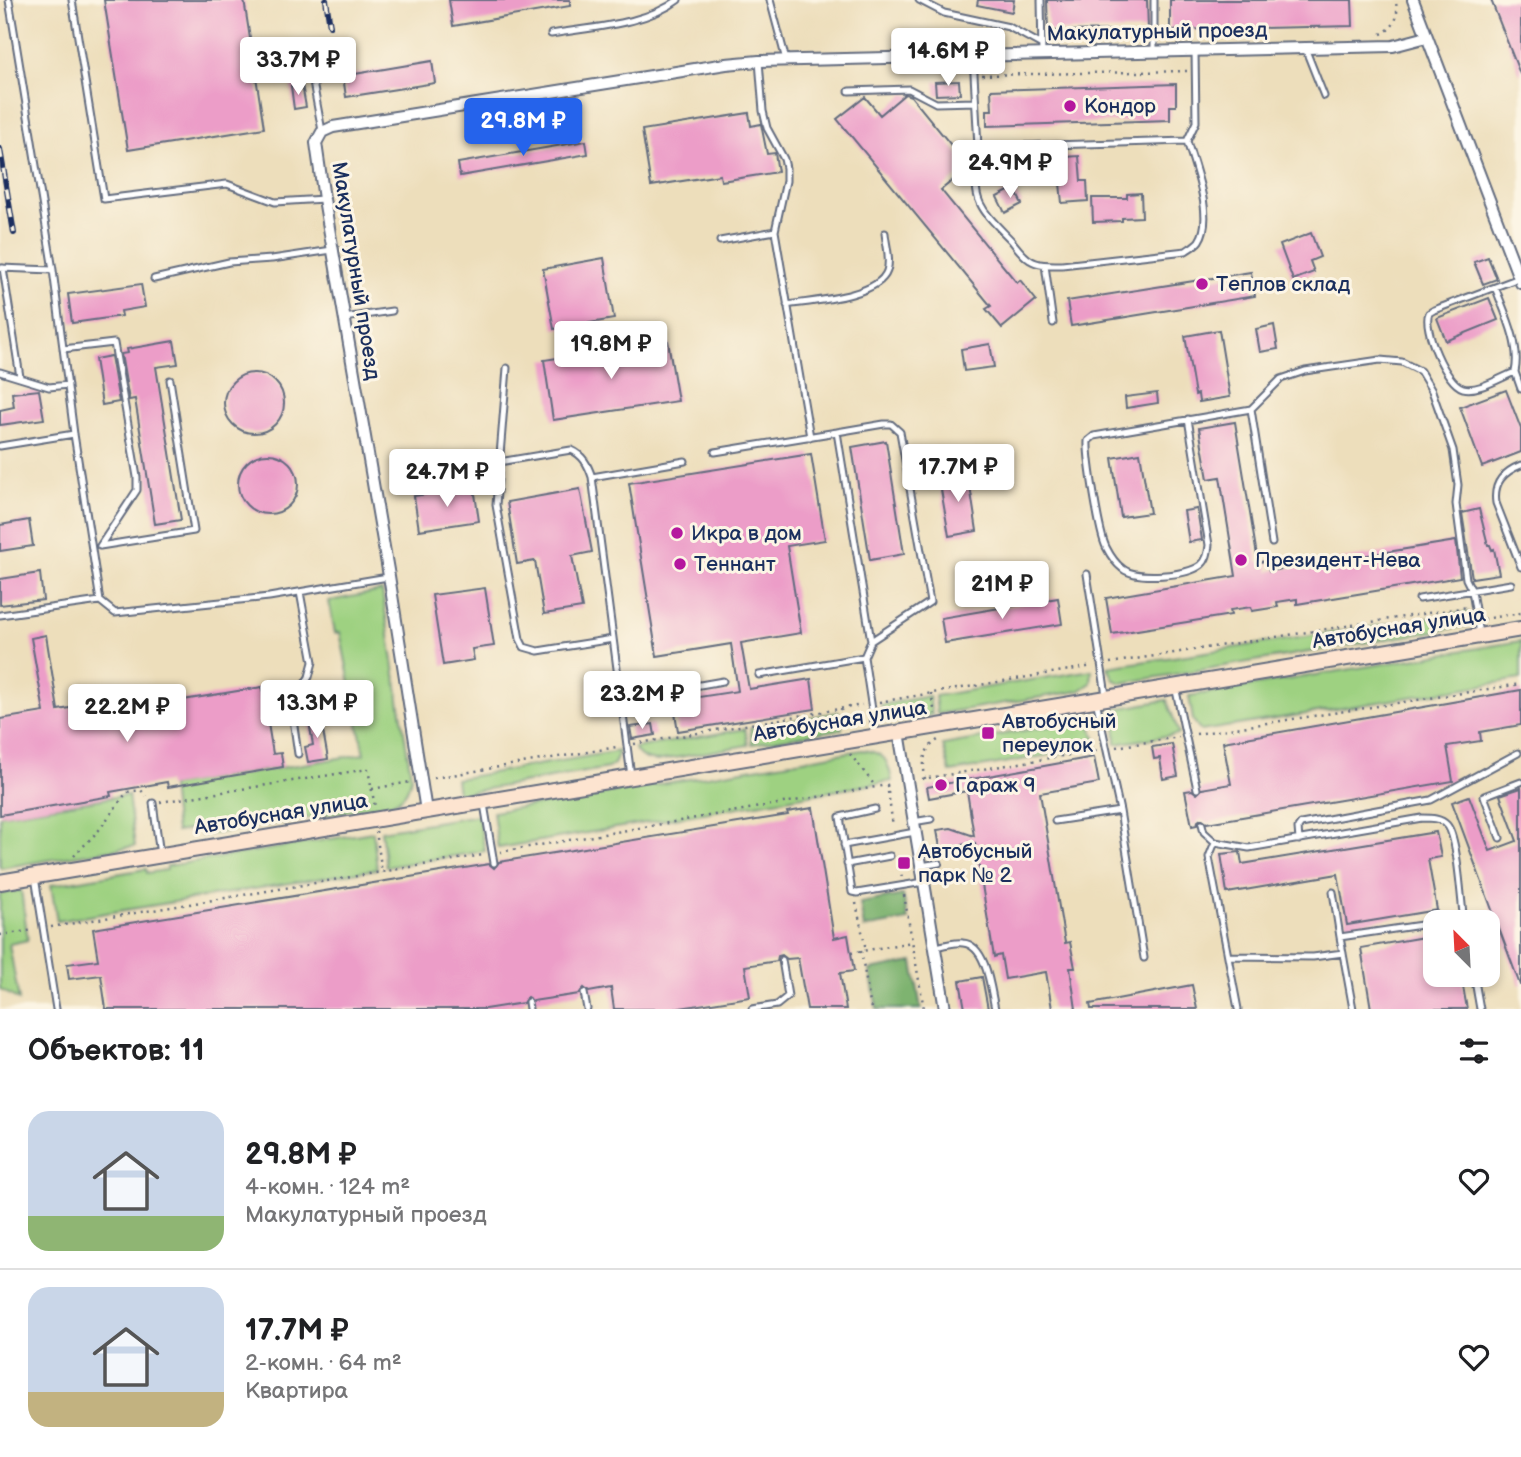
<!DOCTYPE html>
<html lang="ru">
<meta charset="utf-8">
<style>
:root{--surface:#fff;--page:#f6f6f6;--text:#202124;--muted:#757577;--line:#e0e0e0;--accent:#2563eb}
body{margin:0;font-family:"Balsamiq Sans",sans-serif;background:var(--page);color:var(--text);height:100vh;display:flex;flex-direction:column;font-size:26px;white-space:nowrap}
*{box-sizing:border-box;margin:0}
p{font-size:23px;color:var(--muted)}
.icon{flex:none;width:38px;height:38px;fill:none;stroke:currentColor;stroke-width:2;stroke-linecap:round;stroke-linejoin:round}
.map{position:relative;height:1009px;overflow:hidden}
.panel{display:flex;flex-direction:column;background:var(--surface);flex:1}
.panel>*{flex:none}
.needle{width:46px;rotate:336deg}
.controls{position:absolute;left:1423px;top:910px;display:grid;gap:14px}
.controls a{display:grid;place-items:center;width:77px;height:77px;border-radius:14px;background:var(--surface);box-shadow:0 4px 10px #0003;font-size:35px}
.price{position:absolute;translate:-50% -60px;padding:0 16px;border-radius:7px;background:#fff;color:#222;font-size:23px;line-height:46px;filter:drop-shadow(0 2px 4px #0008)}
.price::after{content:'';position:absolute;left:50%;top:42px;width:21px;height:16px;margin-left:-10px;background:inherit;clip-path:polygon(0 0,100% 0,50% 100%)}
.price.current{background:var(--accent);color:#fff}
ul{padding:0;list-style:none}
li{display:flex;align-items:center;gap:21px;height:175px;padding:0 28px}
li+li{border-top:2px solid var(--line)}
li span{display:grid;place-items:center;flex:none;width:196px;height:140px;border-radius:21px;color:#555}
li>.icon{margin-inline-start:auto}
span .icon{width:84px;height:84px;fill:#fffc;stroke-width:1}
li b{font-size:30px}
h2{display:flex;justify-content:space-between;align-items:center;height:84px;padding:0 28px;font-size:30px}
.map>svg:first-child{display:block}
.green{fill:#9ed181;stroke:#5c8070;stroke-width:2}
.forest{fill:#7eb36f;stroke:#4c7166;stroke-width:2}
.building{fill:#ec9dc8}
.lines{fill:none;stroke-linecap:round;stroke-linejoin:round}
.lane-casing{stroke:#646c7f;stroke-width:9}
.street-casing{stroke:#646c7f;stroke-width:14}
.secondary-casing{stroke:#646c7f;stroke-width:18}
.path{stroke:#646c7f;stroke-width:2.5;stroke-dasharray:2 5;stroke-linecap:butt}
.lane{stroke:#fff;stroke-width:5}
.street{stroke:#fff;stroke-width:10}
.secondary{stroke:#fde4d0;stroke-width:14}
.rail-casing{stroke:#1b2f5e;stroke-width:6}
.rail{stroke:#fcf5e5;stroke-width:3.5;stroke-dasharray:10;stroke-linecap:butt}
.poi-dot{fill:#b5179e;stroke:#fcf5e5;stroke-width:2.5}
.labels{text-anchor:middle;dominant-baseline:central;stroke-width:6;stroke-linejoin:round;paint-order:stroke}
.street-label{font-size:21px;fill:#1b2f5e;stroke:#fcf5e5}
.poi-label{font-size:21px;fill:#1b2f5e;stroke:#fcf5e5;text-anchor:start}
</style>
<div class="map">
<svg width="1521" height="1009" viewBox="0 0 1521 1009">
<rect width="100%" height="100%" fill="#fcf5e5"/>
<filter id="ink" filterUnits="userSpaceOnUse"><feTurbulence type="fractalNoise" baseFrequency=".0143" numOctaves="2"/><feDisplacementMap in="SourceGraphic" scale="14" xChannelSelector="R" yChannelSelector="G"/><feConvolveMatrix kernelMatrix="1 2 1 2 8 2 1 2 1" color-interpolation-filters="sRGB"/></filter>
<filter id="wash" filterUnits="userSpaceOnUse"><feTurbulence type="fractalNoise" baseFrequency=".00686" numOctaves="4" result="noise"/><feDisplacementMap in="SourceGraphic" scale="28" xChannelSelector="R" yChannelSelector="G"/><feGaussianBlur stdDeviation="1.57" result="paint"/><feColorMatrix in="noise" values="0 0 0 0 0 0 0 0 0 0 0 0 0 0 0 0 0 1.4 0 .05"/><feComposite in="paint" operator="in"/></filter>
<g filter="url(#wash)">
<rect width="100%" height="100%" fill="#eddebb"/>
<!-- green -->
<path class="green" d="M382,591L411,776C409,790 404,799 390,804L201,836L199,828L176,832L171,786L364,754L340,632L335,633L329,601Z
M1468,612L1470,621L1466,626L1122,683L1114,680L1108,667Z
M1521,641V679L1201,731L1193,720L1189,696Z
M1092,670L1091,683L1079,691L937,714L935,696Z
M929,696L932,715L894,721L884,716L881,705Z
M1167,700L1179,734L1116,744L1115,709Z
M839,712L842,729L752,744L750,728Z
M1089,719L1098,747L950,772L943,745Z
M745,729L748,745L657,761C646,760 640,758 634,748Z
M862,750C885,752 888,760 892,781L498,848L493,812Z
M619,751L614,764L608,768L458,794L456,779Z
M128,795L135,846L0,868V815Z
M478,815L485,851L386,867L381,831Z
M373,832L377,869L57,921L51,885L146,869L147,873L167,870V866Z
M21,890L28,940L9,944L19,1000L0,989V894Z"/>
<!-- forest -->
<path class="forest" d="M903,895L908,920L864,928L860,903Z
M913,962L921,1009H877L870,970Z"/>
<g id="blocks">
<!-- building -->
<path class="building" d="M104,0H244L264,128L128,150Z
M449,0H570V6L453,26Z
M978,0H1014L1012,12L977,5Z
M1047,0H1147L1148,30L1048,31Z
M1170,0H1352L1353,26L1170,30Z
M1491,0H1521V74H1520Z
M432,61L435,83L346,97L343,76Z
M959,81L960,94L936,95L935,82Z
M1176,84V106H1170V120L987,126V110H992L991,90Z
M302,85L306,107L294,109L291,86Z
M905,94L911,96L969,167L941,190L1017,283L1020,280L1036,300L1002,328L986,309L991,306L837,119L865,97L880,115Z
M749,113L751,126L761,124L767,154L775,153L778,172L721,181L720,175L651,186L642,130Z
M586,141L588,154L460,176L458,163Z
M1079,156L1081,181H1087L1088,201L1062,203L1060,183L1067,182L1065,157Z
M1014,188L1022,204L1005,213L997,197Z
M1141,193L1142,217L1122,218V221L1093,222L1092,198H1127V194Z
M1311,233L1320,257L1310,261L1314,272L1293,280L1280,245Z
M1488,257L1497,279L1483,284L1474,262Z
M604,258L614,319L554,329L543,269Z
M1251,272L1255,296L1071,326L1067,301Z
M141,284L145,307L121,311L122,316L72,323L68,294Z
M1489,298L1498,320L1446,341L1437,318Z
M1274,325L1278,349L1260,352L1256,329Z
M1219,330L1230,397L1199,402L1198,394L1195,395L1185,336Z
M174,341L178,364L156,367L181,520L155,524L135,399L129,400L121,354L128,353L127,349Z
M668,341L678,401L553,420L544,360Z
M990,344L994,367L964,371L961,349Z
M111,356L119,402L102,405L95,359Z
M224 403a30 30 0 1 1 60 0a30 30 0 1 1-60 0Z
M39,390L44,419L0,425V410L14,407L12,393Z
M1506,390L1521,429V452L1482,467L1460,407Z
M1157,393L1158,403L1126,408L1125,397Z
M1235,422L1258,562L1268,561L1269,571L1456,541L1460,577L1297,604V599L1277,602L1278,607L1252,611L1251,607L1230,610L1231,615L1112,634L1106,598L1236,576L1220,477L1208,479L1199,428Z
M886,441L904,554L870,560L852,447Z
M1140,453L1150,513L1121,517L1112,458Z
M811,454L825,540L787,546L801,633L741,643L749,689L811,679L815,709L678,731L673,701L738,691L731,644L657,656L629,483Z
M238 484a30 30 0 1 1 60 0a30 30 0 1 1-60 0Z
M968,473L977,531L949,536L939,478Z
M474,487L479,521L419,530L414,496Z
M580,489L592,552L572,556L582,608L544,614L535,561L517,564L507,502Z
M1197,509L1202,540L1189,542L1184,511Z
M1479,509L1488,545H1490L1492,550L1494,549L1499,574L1472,578L1462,513Z
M29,520L33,546L0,551V525Z
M40,573L43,600L0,605V579Z
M485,588L494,646L472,649L474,660L443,665L432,595Z
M1058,598L1062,624L945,643L941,618Z
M46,635L58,710L158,693L159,704L262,687L273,754L281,753L283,767L168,787L167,782L110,792L111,796L0,815V719L44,712L31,638Z
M1521,690V725L1480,732L1481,741L1447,746L1453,781L1207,823L1201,819L1198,821L1197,825L1192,826L1185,791L1192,790L1197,794L1202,789L1231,784L1223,742Z
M320,714L328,759L308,762L305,747L313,745L308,716Z
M653,724L655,735L632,739L630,727Z
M1172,744L1178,776L1163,779L1160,758L1154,759L1152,747Z
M1094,757L1099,783L1040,793L1065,943L1070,942L1075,968H1070L1076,1009H1052L1046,972L1005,979L1001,955L994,957L975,843L940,848L937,830L951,828L974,836L967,791L929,798L927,787Z
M1521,788V985H1520L1452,802L1469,796L1490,851L1517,841L1500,795Z
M813,808L834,938L848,935L854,971L840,973L846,1009H807L798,958L787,959L782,955L778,956L777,961L745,966L750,997L674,1009H614L611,988L589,992L584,988L579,994L533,1001L527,997L523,1003L485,1009H106L101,975L69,979L67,964L98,960L93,929L489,864L494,868L499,862L788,815L787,812Z
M1436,832L1441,857L1428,859L1437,910L1347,925L1338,874L1227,893L1221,854L1240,852L1242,864Z
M1435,935V975H1461L1467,1009H1371L1361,948Z
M982,977L988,1009H965L960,981Z
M1192,985L1197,1009H1091L1090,1004Z"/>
</g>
</g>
<g filter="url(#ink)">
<use href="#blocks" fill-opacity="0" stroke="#646c7f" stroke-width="2"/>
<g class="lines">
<!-- lane casing -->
<g class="lane-casing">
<path id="lane" d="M9,0L53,270L74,434L100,601L115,613L269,597L388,577
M72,0L104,199L227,184L275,202L324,199
M770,0L786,60
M919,0L944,13L1009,27L1042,45
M1041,0L1042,55
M1154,0V51
M551,34C591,27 645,25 678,0
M1305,48L1324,96
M308,55L322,131
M973,56L979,165C969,202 986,214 1011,240C1016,246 1023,256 1030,260C1039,266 1052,265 1062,265L1186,251C1190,248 1196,245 1199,241C1215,217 1194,166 1187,141L1196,122L1195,51
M759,61L763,111L767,128L784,159L786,168V181L775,231L810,437
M849,91L909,89L936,103L975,102
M978,147L1187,141
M720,241L775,231
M1045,265L1053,323
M0,268L53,270
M3,268L20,377
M154,279L229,262L272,259L332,250
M1495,287C1505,313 1521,345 1515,372L1521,389
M787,305C812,301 878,297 887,271C891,259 886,245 885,233
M344,318L392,311
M63,349L114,343L137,477V490L100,546
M507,368L496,505L520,639L524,647L538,651L613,639
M0,372L49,387L68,385
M1515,372C1500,378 1478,392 1463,388C1446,384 1422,327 1429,313L1434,310L1519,278
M1188,419L1209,545C1208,553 1207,560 1201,565C1187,576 1137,580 1123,569C1116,564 1110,555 1106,547C1099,533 1087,457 1088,441L1094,436L1251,409
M837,432L884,424H891L900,432L930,602L871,641
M0,446L74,434
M715,452L837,432L871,641L864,657
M499,462L571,450C583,455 588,465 592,477
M1521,465C1503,472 1493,483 1496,503L1521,567
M1272,543L1251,409L1281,379L1305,371L1380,360L1402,362L1420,371L1432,391L1453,450L1458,485L1456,504L1466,579L1472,591L1479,634
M100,546L194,531L170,380
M1087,574L1106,695
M1419,599L1511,584
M0,615L100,601
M759,675L864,657L876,736
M1175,686L1197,789
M620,699L723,681
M1096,700L1120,811L1144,958
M298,754L291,705L309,677L313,662L300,592
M631,776L592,477L685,461
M153,803L160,855
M484,804L494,863
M875,809L840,817L852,892L857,893L924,882
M1055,821L1120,811
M913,822L931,819
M1202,824L1204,832L1215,842L1249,848L1422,818C1431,818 1441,818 1447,825C1458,837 1461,903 1464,922
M1500,838L1484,796L1521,782
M1299,840L1298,828L1301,824L1431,800L1518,753
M1215,842L1209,857L1238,1009
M844,845L915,832
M847,864L890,856
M921,866L939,863
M35,877L56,1009
M1333,892L1340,937
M1438,922L1464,919
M936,947C944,945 955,942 963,943C987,945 991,991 995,1009
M1228,956L1313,957L1343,953
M1474,975L1480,1009
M584,993L587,1009
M528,1002L529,1009
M752,1009L777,1005L788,996L782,960
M1353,1009L1340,937L1435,923"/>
</g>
<!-- street casing -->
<g class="street-casing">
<path id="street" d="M1413,0L1521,283
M899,732L945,1009
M426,811L389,576L324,199L316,143L322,132L333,127L726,64L759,61L1393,46L1427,37"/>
</g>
<!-- secondary casing -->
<g class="secondary-casing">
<path id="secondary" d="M0,882L1521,629"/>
</g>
<!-- path -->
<path class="path" d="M1381,34C1396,27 1400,15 1395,0
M982,75L1189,71
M1484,619L1521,613
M1110,663L1467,607
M931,693L935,714
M879,702L1093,666
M841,709L844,729
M1196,734L1521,684
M634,744L862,705
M1116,747L1179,737
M850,754L876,787
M434,778L617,747
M922,779L1099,750
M925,779C923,762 922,750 938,740
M887,785L893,826
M372,789L410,782
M160,802L368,769L375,807
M376,831L382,873
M500,852L893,784
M74,856L99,830L127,792L141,790L146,796
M899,861L902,878
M904,895L924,1009
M856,903L866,950
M51,927L483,855
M0,935L34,930
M861,951L871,1009
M851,953L912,942"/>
<!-- lane -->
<use href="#lane" class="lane"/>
<!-- street -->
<use href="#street" class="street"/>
<!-- secondary -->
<use href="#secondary" class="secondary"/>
<!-- rail casing -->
<g class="rail-casing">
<path id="rail" d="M326,0L330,26
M0,149L14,233"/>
</g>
<!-- rail -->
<use href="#rail" class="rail"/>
</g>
</g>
<!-- markers -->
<g class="poi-dot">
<circle cx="1070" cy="106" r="7"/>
<circle cx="1202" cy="284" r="7"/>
<circle cx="677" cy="533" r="7"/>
<circle cx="1241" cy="560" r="7"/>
<circle cx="680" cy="564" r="7"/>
<rect x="981" y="726" width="14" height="14" rx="3.5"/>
<circle cx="941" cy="785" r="7"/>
<rect x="897" y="856" width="14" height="14" rx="3.5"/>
</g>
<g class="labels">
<!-- street labels -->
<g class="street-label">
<text transform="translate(1157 32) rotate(-1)">Макулатурный проезд</text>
<text transform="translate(356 271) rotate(81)">Макулатурный проезд</text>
<text transform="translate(1399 628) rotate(-9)">Автобусная улица</text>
<text transform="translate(840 721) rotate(-9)">Автобусная улица</text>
<text transform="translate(281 814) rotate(-9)">Автобусная улица</text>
</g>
<!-- poi labels -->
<g class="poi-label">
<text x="1084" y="106">Кондор</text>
<text x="1216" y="284">Теплов склад</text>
<text x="691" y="533">Икра в дом</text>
<text x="1255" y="560">Президент-Нева</text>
<text x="694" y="564">Теннант</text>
<text x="1002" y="721">Автобусный<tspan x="1002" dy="24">переулок</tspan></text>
<text x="955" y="785">Гараж 9</text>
<text x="918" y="851">Автобусный<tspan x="918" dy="24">парк № 2</tspan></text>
</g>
</g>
</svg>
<div class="controls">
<a><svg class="needle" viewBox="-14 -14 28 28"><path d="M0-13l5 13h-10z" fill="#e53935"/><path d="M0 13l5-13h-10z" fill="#757577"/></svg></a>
</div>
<b class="price" style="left:948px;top:88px">14.6M ₽</b>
<b class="price" style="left:298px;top:97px">33.7M ₽</b>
<b class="price current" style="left:523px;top:158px">29.8M ₽</b>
<b class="price" style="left:1010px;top:200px">24.9M ₽</b>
<b class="price" style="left:611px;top:381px">19.8M ₽</b>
<b class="price" style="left:958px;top:504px">17.7M ₽</b>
<b class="price" style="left:447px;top:509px">24.7M ₽</b>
<b class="price" style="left:1002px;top:621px">21M ₽</b>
<b class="price" style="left:642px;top:731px">23.2M ₽</b>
<b class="price" style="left:317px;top:740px">13.3M ₽</b>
<b class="price" style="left:127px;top:744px">22.2M ₽</b>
</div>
<section class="panel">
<h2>Объектов: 11<svg class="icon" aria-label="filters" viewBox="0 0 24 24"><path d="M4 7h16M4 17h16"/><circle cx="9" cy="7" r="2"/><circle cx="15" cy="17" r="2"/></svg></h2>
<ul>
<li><span style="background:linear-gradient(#c9d6e8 75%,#8fb573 0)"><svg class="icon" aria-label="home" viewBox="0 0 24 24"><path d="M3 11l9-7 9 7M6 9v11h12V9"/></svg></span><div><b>29.8M ₽</b><p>4-комн. · 124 m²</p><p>Макулатурный проезд</p></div><svg class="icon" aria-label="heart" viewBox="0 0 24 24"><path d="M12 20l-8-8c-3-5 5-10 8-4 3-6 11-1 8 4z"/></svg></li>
<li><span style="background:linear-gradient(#c9d6e8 75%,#c2b280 0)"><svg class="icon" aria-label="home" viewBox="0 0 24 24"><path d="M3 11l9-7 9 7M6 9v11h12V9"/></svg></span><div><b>17.7M ₽</b><p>2-комн. · 64 m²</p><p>Квартира</p></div><svg class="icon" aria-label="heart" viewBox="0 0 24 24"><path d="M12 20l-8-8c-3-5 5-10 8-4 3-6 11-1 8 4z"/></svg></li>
</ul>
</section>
